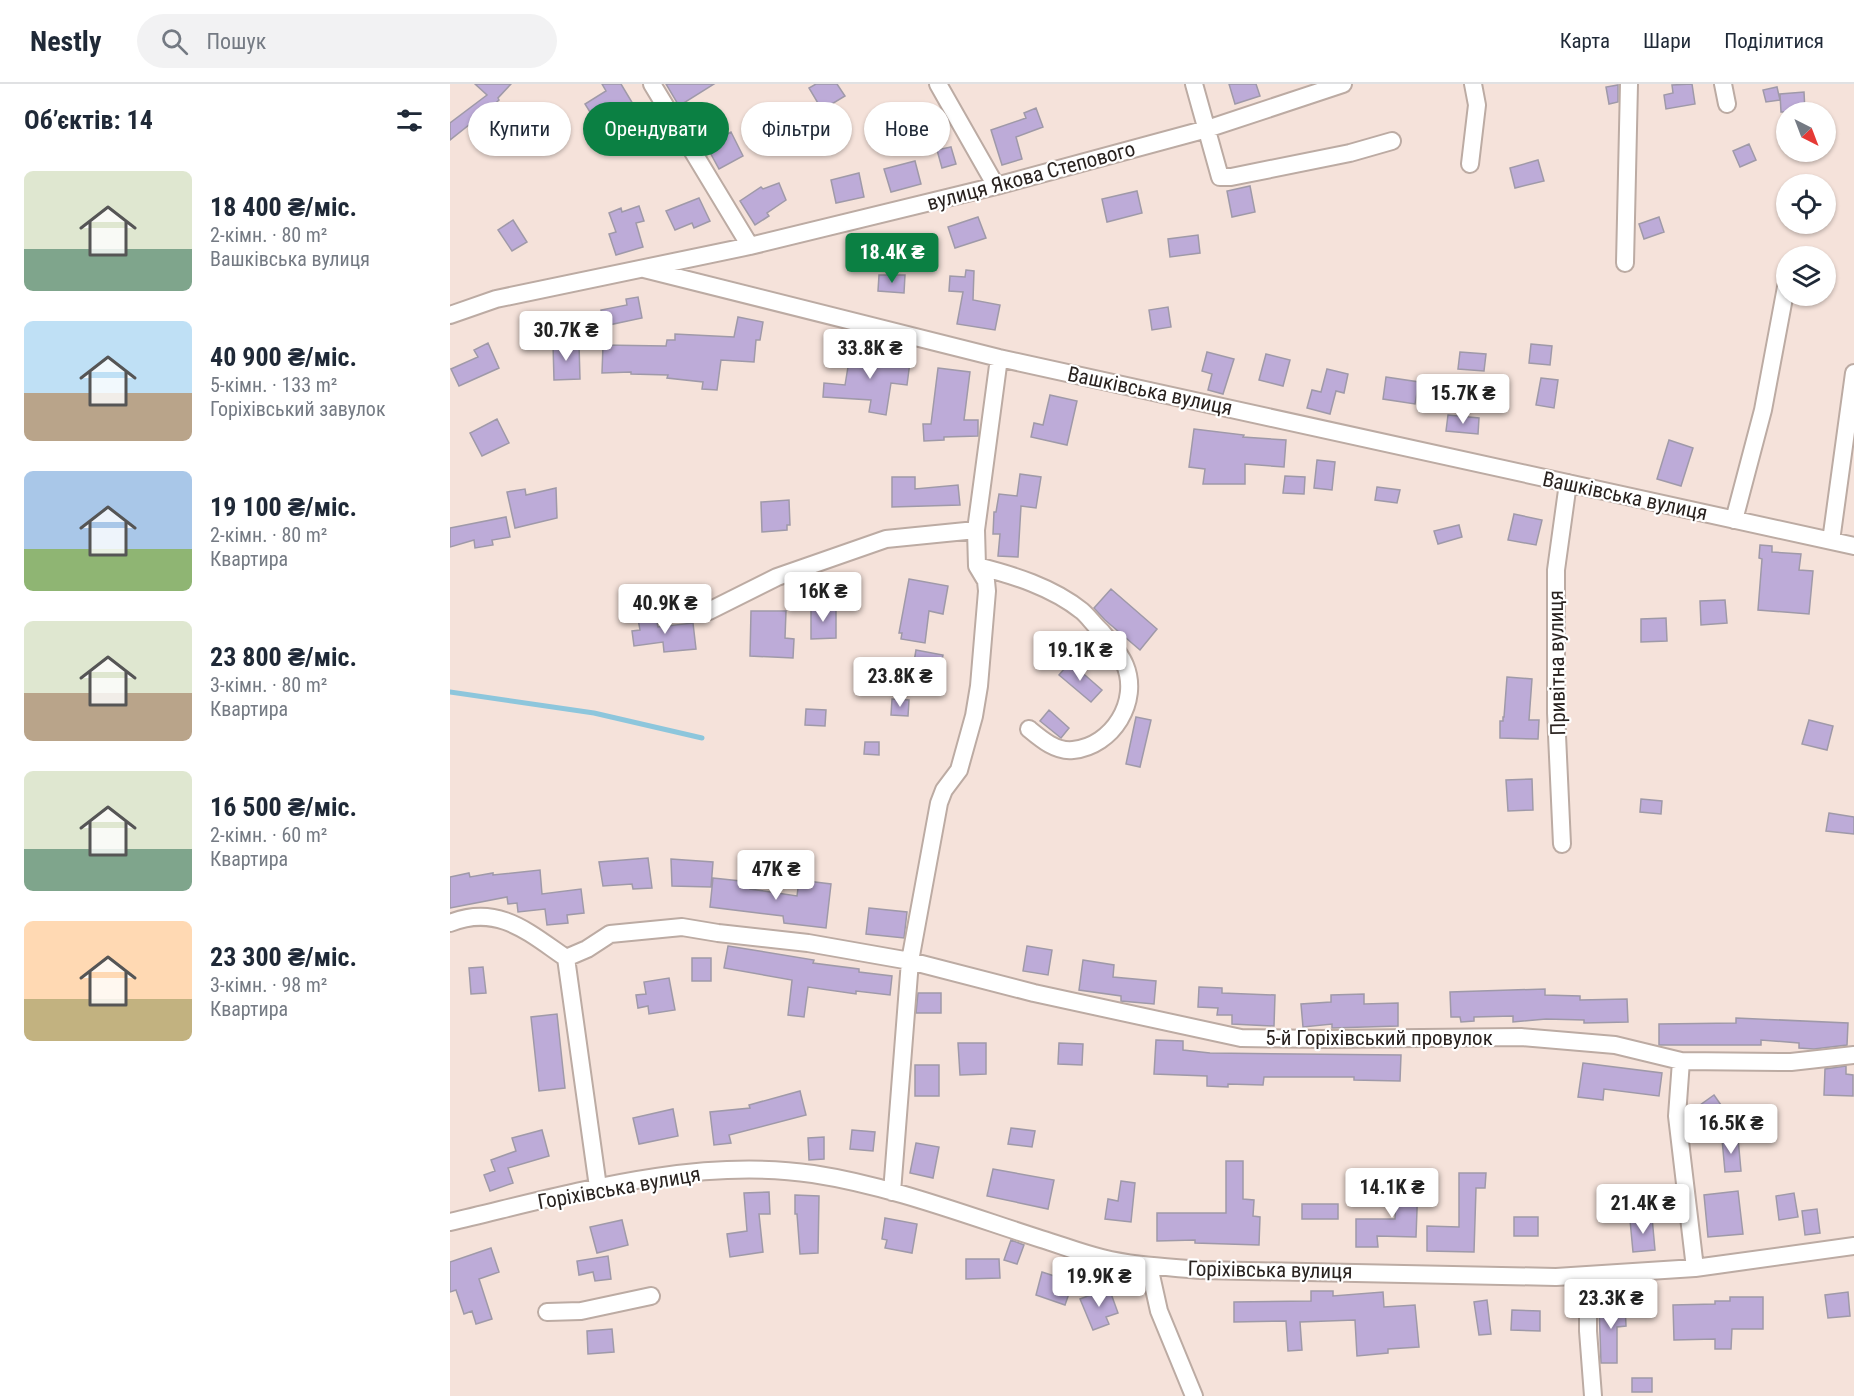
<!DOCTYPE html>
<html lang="uk">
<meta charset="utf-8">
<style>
:root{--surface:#fff;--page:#f2f2f3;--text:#1f2937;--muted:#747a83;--line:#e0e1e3;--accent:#0b8043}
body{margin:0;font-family:"Roboto Condensed",sans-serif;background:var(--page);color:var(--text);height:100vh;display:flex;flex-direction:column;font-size:22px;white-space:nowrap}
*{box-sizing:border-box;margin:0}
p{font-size:20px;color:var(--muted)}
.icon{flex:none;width:33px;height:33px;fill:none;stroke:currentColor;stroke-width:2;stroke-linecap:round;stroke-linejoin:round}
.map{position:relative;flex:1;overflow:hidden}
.side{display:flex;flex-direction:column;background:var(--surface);width:450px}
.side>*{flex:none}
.hud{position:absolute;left:18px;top:18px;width:570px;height:54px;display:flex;gap:12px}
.needle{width:39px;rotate:138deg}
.fabs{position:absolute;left:1326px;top:18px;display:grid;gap:12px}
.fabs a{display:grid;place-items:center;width:60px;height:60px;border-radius:50%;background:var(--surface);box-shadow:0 2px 4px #0004;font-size:30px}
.price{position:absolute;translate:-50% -51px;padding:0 14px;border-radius:6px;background:#fff;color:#222;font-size:20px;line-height:39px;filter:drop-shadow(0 2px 3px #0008)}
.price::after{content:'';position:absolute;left:50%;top:36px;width:18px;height:14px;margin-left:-9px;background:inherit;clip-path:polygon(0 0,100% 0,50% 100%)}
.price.current{background:var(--accent);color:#fff}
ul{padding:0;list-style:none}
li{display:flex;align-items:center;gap:18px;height:150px;padding:0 24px}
li span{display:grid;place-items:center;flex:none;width:168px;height:120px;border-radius:9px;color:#555}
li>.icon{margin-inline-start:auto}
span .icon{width:72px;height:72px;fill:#fffc;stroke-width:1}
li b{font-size:26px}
h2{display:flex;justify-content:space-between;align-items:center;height:72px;padding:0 24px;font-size:26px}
.chip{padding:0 21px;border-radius:27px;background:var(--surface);box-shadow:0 2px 4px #0004;font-size:21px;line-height:54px}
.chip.current{background:var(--accent);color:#fff}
header{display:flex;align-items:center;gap:36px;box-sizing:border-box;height:84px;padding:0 30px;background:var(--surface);border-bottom:2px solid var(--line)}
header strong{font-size:28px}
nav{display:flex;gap:33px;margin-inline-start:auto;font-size:21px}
.search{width:420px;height:54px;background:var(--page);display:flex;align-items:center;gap:15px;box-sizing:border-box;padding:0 21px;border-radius:33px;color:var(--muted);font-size:22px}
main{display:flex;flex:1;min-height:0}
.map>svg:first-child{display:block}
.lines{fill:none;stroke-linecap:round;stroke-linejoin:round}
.stream{stroke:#8dc6dc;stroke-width:5}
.building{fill:#bdabd8;stroke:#9f99a8;stroke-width:1.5}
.minor-casing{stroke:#bcaba3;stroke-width:20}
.minor{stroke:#fff;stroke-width:16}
.labels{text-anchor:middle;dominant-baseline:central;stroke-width:4.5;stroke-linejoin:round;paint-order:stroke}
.street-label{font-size:21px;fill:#29221f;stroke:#fff}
</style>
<header>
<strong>Nestly</strong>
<div class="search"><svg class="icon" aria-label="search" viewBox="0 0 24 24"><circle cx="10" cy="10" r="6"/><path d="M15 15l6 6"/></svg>Пошук</div>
<nav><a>Карта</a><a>Шари</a><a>Поділитися</a></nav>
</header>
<main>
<section class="side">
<h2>Об’єктів: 14<svg class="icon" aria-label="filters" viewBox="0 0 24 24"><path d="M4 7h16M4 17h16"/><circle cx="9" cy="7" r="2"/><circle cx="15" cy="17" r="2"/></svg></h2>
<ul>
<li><span style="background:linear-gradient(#dfe7d0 65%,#7fa58c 0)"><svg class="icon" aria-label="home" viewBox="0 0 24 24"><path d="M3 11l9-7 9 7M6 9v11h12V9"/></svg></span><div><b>18 400 ₴/міс.</b><p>2-кімн. · 80 m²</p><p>Вашківська вулиця</p></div></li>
<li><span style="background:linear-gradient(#bfe0f5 60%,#b9a48a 0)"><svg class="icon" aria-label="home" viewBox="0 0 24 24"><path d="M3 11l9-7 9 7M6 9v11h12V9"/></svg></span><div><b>40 900 ₴/міс.</b><p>5-кімн. · 133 m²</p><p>Горіхівський завулок</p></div></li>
<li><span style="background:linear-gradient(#a9c7e8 65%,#8fb573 0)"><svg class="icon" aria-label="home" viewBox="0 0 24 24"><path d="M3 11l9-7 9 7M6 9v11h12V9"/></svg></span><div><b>19 100 ₴/міс.</b><p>2-кімн. · 80 m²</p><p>Квартира</p></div></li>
<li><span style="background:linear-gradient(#dfe7d0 60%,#b9a48a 0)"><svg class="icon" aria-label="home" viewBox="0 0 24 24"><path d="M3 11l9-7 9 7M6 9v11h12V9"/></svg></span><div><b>23 800 ₴/міс.</b><p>3-кімн. · 80 m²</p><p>Квартира</p></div></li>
<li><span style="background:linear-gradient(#dfe7d0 65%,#7fa58c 0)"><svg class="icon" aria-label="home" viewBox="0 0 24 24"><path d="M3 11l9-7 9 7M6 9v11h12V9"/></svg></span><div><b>16 500 ₴/міс.</b><p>2-кімн. · 60 m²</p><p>Квартира</p></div></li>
<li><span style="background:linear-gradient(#ffd9b3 65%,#c2b280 0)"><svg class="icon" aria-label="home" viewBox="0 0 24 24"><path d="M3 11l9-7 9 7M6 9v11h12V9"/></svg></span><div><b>23 300 ₴/міс.</b><p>3-кімн. · 98 m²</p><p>Квартира</p></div></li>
</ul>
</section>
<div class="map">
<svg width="1404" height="1312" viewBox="0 0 1404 1312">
<rect width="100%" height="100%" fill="#f5e2da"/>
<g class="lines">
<!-- stream -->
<path class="stream" d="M0,608L144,629L252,654"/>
</g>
<!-- building -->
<path class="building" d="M25,0H61L48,14L49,16L41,23L52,38L40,47L29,33L0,56V39L37,11Z
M152,0H171L183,20L148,41L135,20L156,7Z
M216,0H264L229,22Z
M366,0H387L395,12L372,26L359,4Z
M779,0H806L810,12L785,20Z
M1242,0L1245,20L1216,25L1214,11L1223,9L1222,1Z
M1168,1V18L1159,20L1156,3Z
M1327,3L1330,16L1316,18L1313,6Z
M1354,8L1355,28H1331L1330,10Z
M586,24L593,43L566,53L572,75L552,81L541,46L576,34L574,29Z
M281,48L293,72L269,85L256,61Z
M1299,60L1306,76L1290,83L1283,67Z
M501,63L506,80L492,84L487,66Z
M1088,76L1094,97L1065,104L1060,84Z
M465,77L471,100L441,108L434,85Z
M409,89L414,113L386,119L381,96Z
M329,99L336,116L317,129L319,132L305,141L290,117L311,103L313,105Z
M800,102L805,128L782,133L777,107Z
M687,107L692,129L657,138L652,115Z
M249,114L260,137L244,144L242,139L225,146L216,127Z
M189,122L194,137L186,139L193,163L166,171L159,150L166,148L159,129L171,124L172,128Z
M528,133L536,154L505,164L498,143Z
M1209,133L1214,148L1194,155L1189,140Z
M63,136L77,158L62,167L48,146Z
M748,151L750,169L720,173L718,155Z
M516,186L524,187L523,216L550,221L545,246L507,240L513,208L499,207L500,192L515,193Z
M429,191H455L454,209L428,207Z
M188,213L192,234L154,242L151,226L177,221L176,215Z
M718,223L721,243L702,246L699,226Z
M288,233L313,238L310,256H306L304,278L271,276L267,306L252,305L253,298L217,294L218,291L181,290V288L152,289L153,261L216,262L217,256H225V250L284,253Z
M38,259L49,284L9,302L1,285L28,273L24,266Z
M103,260H129L130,295L104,296Z
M1081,260L1102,262L1100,281L1079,279Z
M401,265L422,269L421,275L460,278L457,301L441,299L436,331L419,328L421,316L373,313L374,299L395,301Z
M757,268L784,275L773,310L758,306L762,290L752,287Z
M1010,268L1036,270L1034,287L1008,285Z
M816,270L840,276L833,302L809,296Z
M488,284L520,288L514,336H528V352L494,353V356L474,357L473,340H481Z
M877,285L898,290L894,309L886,307L880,330L857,324L862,306L871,308Z
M936,293L969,298L965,320L933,315Z
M1091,294L1108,296L1104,324L1086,321Z
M600,311L627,317L617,361L581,353L584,339L593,341Z
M998,331L1029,334L1028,350L996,347Z
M47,335L59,359L32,372L20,349Z
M744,345L794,351L793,353L836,356L834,383L795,380V400H753L755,385L739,383Z
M1219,356L1243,364L1231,402L1207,395Z
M867,376L885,378L882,406L864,404Z
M570,390L591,393L586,424L571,422L568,473L548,472L550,450H543L544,428H546L549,410L567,412Z
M835,392L855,393L854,410L833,409Z
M442,393H465V405L508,401L510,421L442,423Z
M927,403L950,406L947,419L925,416Z
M106,404L107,434L65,444L57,408L75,405L76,411Z
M339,416L340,441H337V446L312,448L311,418Z
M1064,430L1092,436L1086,461L1058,456Z
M56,433L60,453L42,456L43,461L25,464L24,456L0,463V444Z
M1009,441L1012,453L988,460L984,447Z
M1310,461L1322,462V468L1351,470L1349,486L1363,487L1359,530L1308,526L1312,475L1309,474Z
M459,495L498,502L493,530L479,527L475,559L451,555L452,549H449Z
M661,505L707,545L690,566L655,536L644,524Z
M1275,516L1277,539L1251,541L1250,517Z
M361,523H386V554L361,555Z
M301,527H336L335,554L344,555L343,574L300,572Z
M206,533L208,543L243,539L246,565L214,568L213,558L184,562L182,547L190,546L188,535Z
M1216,534L1217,557L1191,558V535Z
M466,566L493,571L487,599L461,595Z
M620,578L652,606L641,618L609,591Z
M1057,593L1082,595L1079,636H1089L1088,655L1050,654V637H1053V633H1054Z
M442,615L459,616L458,632L441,631Z
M356,625L376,626L375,642L355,641Z
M599,626L619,644L611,654L590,637Z
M686,633L701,636L690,683L676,680Z
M1359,636L1383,642L1377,666L1352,660Z
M415,658H429V671L414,670Z
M1082,695L1083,726L1058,727L1056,696Z
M1191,715L1212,717L1211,730L1190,728Z
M1379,729L1404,733V750L1376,747Z
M198,774L202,804L183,805L182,800L153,802L149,778Z
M221,775L263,778L261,803L222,802Z
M90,786L92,810L131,805L134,829L117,831L118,839L97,841L95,825L68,828L67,819L58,820L57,813L0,824V793L19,789L20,793L43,789V791Z
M263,794L300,798V805L347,812L349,796L381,800L376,844L334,839L333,832L260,823Z
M419,824L457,828L454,854L416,850Z
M278,862L364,876L363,879L409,885V888L442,892L440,911L406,907V910L358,903L354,933L338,931L342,896L274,884Z
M577,862L602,866L598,891L573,887Z
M242,874H261V897H242Z
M633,876L664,881L663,893L706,897L704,920L671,917V912L629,906Z
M33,883L36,909L21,910L19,884Z
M219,894L225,926L199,930L198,922L188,924L186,911L196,910L194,898Z
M749,903L772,904V909L825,911L824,942L782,940V931H767L768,924L748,923Z
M1095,905V911L1130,912V916L1177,915L1178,938L1134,939V936L1096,935L1063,938V932L1024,933V937L1011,938L1010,933H1001L1000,908Z
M468,909H491V929H466Z
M914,910V920L948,919V942L882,944V940L853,943L851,920L881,918V911Z
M107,930L115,1004L89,1007L81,933Z
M1286,934L1398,939L1397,961L1364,965L1349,964V959L1311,956V961H1209V940L1286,939Z
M706,956L733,957V966L760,969L951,971L950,997L904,996V993H814L813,1001L778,1000V1003L757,1002V992L704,990Z
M508,959H536V990L510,991Z
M609,959L633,960L632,981L608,980Z
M1133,979L1212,989L1209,1012L1154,1005L1153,1016L1128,1013Z
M465,981H489V1012H465Z
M1396,982V990L1403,991V1012L1374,1011L1375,985Z
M350,1007L356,1031L279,1051L281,1059L264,1061L260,1028L300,1024L299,1021Z
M1264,1011L1278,1031L1255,1047L1245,1033L1250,1029L1246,1024Z
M223,1025L228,1052L189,1060L183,1034Z
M561,1044L585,1047L582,1063L558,1060Z
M92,1046L99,1072L58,1084L63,1099L40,1107L34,1091L45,1087L41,1076L66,1067L62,1054Z
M402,1046L425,1048L423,1067L400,1065Z
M374,1053V1075L359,1076L358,1054Z
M1288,1054L1291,1087L1275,1088L1272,1055Z
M466,1059L489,1063L483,1094L460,1089Z
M776,1077H793V1115L804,1116L803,1132L810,1133L809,1161L745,1159V1156L707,1157V1129H776Z
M543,1085L604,1096L598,1125L537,1112Z
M1009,1089H1036L1035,1104H1026L1024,1168L977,1167V1142L1009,1143Z
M671,1097L685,1099L681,1138L655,1135L658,1115L668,1117Z
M947,1098L968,1099L966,1153L927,1152L928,1163H906V1135H945Z
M1288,1107L1293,1150L1258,1153L1254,1111Z
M319,1108L320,1130H309L313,1168L280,1173L277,1150L297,1147L294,1109Z
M1185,1108L1186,1126L1162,1128L1160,1110Z
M1344,1109L1348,1133L1329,1136L1326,1112Z
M345,1111L369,1112L368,1169L350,1170L347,1130H345Z
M852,1120H888V1135H852Z
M1367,1125L1370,1149L1355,1151L1352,1127Z
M1064,1133H1088V1152H1064Z
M1202,1133L1205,1166L1183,1168L1180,1136Z
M435,1134L467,1140L462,1169L435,1164L437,1156L432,1155Z
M172,1136L178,1161L147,1169L140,1143Z
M561,1156L574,1161L567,1180L554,1176Z
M41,1164L49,1188L29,1195L42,1235L26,1240L22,1227L14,1230L6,1206L0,1208V1178Z
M158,1172L161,1195L145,1197L143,1188L129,1191L127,1177Z
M516,1175H549L550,1194L516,1195Z
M592,1188L623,1198L615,1221L586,1211Z
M659,1204L668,1229L656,1233L659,1240L643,1246L630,1215Z
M861,1207H883V1212L933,1208L934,1223L965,1221L969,1263L938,1265V1269L907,1272L905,1236L850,1238L852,1266L838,1267L836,1237L784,1238V1218L861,1217Z
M1398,1208L1400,1232L1378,1234L1375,1211Z
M1280,1213H1313V1245H1282L1281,1265H1265V1255L1224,1256L1223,1221L1265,1220V1217H1280Z
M1037,1216L1041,1250L1029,1251L1024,1218Z
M1175,1219L1176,1242L1167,1243V1279H1151L1149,1220Z
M1062,1226L1090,1227V1247L1061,1246Z
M162,1245L164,1268L138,1270L137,1247Z
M1182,1294H1202V1308H1182Z"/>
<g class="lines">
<!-- minor casing -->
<g class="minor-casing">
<path id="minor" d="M202,0L300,162
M488,0L546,102
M744,0L770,93H781L900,69L942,57
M1273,0L1277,20
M1020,80L1027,21L1023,0
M1175,179L1179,0
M194,185L549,274L1404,462
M0,231L46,215L300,162L546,102L757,45L893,0
M1284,436L1313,326L1336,203
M1381,457L1404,289
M527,482C563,491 602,503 632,527C639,533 644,541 651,547C659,557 670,569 675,581C690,617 663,662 623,666C606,668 591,655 579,645
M259,527L327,493L436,455L526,446
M1112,760L1106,629V486L1118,399
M0,839C48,820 78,848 116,874
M1231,977L1227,1032L1245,1184
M148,1103L116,874L137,865L160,850L232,843L268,849L358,859L460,877L584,909L791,954L873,955L1071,953L1165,961L1231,977L1341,978L1404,971
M442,1108L460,877L489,719L494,706L509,686L524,632L529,602L537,507L536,497L527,482L526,446L549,274
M0,1138C116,1111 243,1072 363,1090C441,1102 516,1131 591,1155C611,1161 631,1169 652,1174C684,1182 718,1183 751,1186L1106,1193L1245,1184L1404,1162
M699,1182L709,1227L744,1312
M1138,1192V1247L1143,1312
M97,1228L131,1227L201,1212"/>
</g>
<!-- minor -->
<use href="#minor" class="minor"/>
</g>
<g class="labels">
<!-- street labels -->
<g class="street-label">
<text transform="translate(581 92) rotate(-15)">вулиця Якова Степового</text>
<text transform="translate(700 307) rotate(12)">Вашківська вулиця</text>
<text transform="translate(1175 412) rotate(12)">Вашківська вулиця</text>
<text transform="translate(1107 579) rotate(-91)">Привітна вулиця</text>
<text x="929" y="954">5-й Горіхівський провулок</text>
<text transform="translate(169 1104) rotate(-10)">Горіхівська вулиця</text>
<text transform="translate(820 1186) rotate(1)">Горіхівська вулиця</text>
</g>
</g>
</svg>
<div class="fabs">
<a><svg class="needle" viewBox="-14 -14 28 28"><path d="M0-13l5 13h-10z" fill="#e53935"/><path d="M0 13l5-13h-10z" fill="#747a83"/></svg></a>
<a><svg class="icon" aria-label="locate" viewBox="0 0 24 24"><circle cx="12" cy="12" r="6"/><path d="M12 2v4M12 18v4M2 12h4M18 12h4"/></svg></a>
<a><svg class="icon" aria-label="layers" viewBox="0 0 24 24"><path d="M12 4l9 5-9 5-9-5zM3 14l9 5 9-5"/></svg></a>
</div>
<b class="price current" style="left:442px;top:200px">18.4K ₴</b>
<b class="price" style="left:116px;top:278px">30.7K ₴</b>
<b class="price" style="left:420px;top:296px">33.8K ₴</b>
<b class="price" style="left:1013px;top:341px">15.7K ₴</b>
<b class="price" style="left:373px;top:539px">16K ₴</b>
<b class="price" style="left:215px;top:551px">40.9K ₴</b>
<b class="price" style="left:630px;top:598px">19.1K ₴</b>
<b class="price" style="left:450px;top:624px">23.8K ₴</b>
<b class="price" style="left:326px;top:817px">47K ₴</b>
<b class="price" style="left:1281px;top:1071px">16.5K ₴</b>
<b class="price" style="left:942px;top:1135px">14.1K ₴</b>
<b class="price" style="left:1193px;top:1151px">21.4K ₴</b>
<b class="price" style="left:649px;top:1224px">19.9K ₴</b>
<b class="price" style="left:1161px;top:1246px">23.3K ₴</b>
<div class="hud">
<a class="chip">Купити</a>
<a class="chip current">Орендувати</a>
<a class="chip">Фільтри</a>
<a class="chip">Нове</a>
</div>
</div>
</main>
